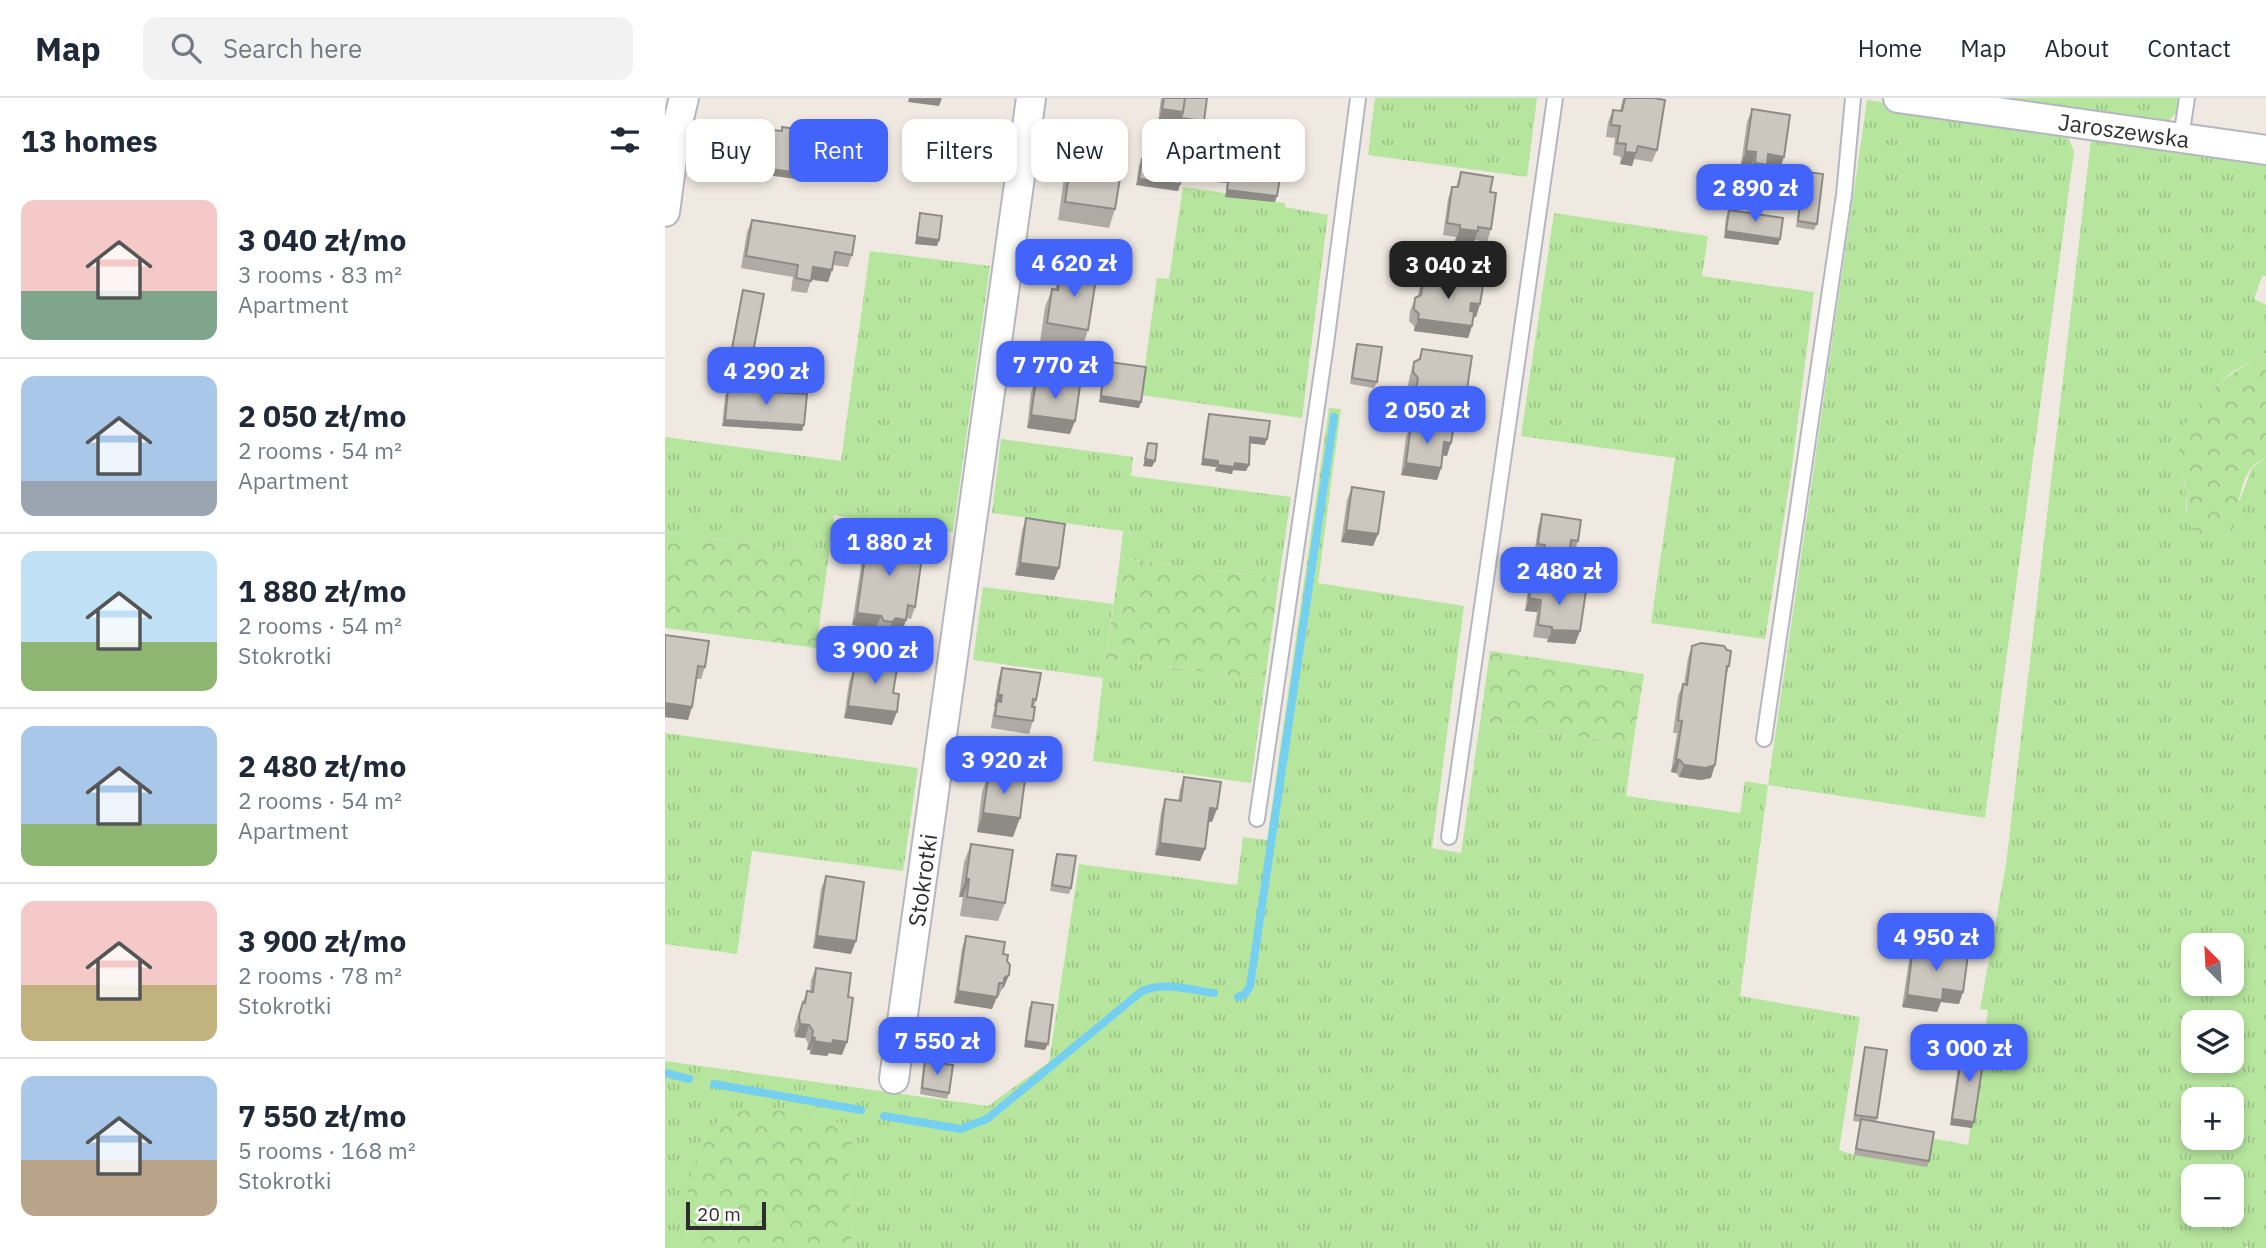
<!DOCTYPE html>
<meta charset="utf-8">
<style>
:root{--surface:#fff;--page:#f2f2f3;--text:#1f2937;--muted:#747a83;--line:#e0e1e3;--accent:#4264fb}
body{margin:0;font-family:"IBM Plex Sans",sans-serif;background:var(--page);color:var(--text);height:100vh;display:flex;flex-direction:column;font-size:26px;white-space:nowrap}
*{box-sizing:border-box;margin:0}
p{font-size:23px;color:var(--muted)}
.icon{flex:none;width:38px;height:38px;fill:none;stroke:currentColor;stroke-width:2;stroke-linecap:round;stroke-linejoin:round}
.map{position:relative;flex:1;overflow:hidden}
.details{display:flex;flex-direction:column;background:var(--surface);width:665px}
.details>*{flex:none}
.banner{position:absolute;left:21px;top:21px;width:665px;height:63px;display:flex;gap:14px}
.needle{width:46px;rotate:336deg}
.buttons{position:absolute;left:1516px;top:835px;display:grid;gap:14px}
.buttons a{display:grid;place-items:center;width:63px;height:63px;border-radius:14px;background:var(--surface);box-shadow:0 4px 10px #0003;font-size:35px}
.scale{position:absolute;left:21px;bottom:18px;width:80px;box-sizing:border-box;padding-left:7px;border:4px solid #2e2e2e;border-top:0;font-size:19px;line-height:24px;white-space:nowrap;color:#2e2e2e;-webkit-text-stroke:5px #fff;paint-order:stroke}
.price{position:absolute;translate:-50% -60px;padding:0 16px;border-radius:14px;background:var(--accent);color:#fff;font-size:23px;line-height:46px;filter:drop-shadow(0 2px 4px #0008)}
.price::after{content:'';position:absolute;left:50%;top:42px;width:21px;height:16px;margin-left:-10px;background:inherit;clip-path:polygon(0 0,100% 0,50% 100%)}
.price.selected{background:#222;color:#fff}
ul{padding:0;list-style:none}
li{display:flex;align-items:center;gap:21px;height:175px;padding:0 21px}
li+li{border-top:2px solid var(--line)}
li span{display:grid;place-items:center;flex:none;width:196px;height:140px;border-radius:14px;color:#555}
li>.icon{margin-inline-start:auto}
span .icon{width:84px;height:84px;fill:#fffc;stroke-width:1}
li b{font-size:30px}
h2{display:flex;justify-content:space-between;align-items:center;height:84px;padding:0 21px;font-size:30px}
.pill{padding:0 24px;border-radius:14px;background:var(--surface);box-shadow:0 4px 10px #0003;font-size:24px;line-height:63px}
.pill.selected{background:var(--accent);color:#fff}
header{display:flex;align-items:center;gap:42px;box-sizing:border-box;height:98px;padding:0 35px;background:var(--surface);border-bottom:2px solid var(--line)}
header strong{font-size:33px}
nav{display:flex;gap:38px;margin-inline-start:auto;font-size:24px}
.search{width:490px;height:63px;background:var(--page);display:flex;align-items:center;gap:18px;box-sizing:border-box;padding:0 24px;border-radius:14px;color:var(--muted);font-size:26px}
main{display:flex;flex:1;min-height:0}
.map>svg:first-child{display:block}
.grass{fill:url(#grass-tufts);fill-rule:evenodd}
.forest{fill:url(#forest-crowns)}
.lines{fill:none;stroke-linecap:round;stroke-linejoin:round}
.stream{stroke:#75cff0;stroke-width:8}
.lane-casing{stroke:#b4b7c1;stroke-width:18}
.street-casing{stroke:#b4b7c1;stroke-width:32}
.lane{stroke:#fff;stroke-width:14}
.street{stroke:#fff;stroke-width:28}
.wall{fill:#afaba4}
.shaded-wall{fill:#8e8b86}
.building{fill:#cbc7bf;stroke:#8e8b86;stroke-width:2}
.labels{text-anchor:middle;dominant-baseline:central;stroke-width:7;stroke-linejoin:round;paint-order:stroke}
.street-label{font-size:23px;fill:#2e2e2e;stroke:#fff}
</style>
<header>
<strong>Map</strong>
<div class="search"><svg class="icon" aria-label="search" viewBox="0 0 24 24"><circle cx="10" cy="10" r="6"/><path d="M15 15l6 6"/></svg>Search here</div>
<nav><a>Home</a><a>Map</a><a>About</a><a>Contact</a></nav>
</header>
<main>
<section class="details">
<h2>13 homes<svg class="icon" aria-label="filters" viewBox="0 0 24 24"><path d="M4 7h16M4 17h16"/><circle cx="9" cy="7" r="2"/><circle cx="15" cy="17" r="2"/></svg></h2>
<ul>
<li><span style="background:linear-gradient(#f6c9c9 65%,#7fa58c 0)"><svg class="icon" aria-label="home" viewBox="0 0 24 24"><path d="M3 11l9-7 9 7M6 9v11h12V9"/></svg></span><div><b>3 040 zł/mo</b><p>3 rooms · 83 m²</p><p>Apartment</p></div></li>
<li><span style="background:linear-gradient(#a9c7e8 75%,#9aa5b1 0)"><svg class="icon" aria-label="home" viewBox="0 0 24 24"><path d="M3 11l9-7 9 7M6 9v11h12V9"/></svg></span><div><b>2 050 zł/mo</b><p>2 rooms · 54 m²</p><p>Apartment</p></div></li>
<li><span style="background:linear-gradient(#bfe0f5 65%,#8fb573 0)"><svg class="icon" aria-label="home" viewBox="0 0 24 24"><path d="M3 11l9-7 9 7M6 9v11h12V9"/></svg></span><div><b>1 880 zł/mo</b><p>2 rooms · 54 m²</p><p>Stokrotki</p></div></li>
<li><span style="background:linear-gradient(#a9c7e8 70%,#8fb573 0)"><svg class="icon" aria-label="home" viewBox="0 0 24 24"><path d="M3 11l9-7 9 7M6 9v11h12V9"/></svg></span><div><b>2 480 zł/mo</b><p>2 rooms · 54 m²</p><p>Apartment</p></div></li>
<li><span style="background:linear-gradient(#f6c9c9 60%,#c2b280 0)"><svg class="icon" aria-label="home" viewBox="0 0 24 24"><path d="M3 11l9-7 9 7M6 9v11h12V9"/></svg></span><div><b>3 900 zł/mo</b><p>2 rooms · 78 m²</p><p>Stokrotki</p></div></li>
<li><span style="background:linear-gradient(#a9c7e8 60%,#b9a48a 0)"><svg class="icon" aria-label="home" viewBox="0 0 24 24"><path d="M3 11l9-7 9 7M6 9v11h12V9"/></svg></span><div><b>7 550 zł/mo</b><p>5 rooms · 168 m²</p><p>Stokrotki</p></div></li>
</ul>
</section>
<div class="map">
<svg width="1601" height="1150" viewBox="0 0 1601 1150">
<defs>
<pattern id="grass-tufts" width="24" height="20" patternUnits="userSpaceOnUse" patternTransform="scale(1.75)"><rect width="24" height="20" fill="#b6e59e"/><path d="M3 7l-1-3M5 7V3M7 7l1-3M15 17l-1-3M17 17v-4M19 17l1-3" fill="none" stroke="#9dc588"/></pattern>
<pattern id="forest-crowns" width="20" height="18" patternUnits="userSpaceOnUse" patternTransform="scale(1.75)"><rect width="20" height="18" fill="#b6e59e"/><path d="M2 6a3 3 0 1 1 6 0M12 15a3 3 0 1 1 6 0" fill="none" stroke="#9dc588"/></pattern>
</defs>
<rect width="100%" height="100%" fill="#efe9e1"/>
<!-- grass -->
<path class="grass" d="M710,0H872L862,79L703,57Z
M1327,0H1517C1516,11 1509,19 1500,25Z
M1202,2L1394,30L1403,39L1409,54L1320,720L1103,687L1075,898L1195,919L1174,1052L1189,1057L1266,1040L1303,1047L1323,912L1315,911L1341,767L1426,42L1437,37L1601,60V178H1597L1589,201L1601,207V255L1567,274L1549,290L1526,317L1514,353L1521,395V414L1563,432L1587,370L1601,360V1150H1583V1148L1579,1150H181L187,1145L184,1083L55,1020C27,1060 19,1101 21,1150H0V963L323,1008L384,964L414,766L572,787L578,739L602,742L664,310L676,311L653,485L799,508L767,750L796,755L815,625L968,646L961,698L1075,715L1080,683L1103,687ZM1528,847H1566V886H1528ZM1528,924H1566V962H1528ZM1528,1001H1566V1040H1528ZM1528,1078H1566V1116H1528Z
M518,89C553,93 585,101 620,105V109L663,117L637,320L476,297L492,180L504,181Z
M889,115L1043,138L1037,178L1149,194L1127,369L1100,541L986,525L1010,360L856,338Z
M205,153L325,168L288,434L169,417L164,456L0,434V339L176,363Z
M336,341L468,359L466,378L626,399L614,481L455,460L458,433L327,415Z
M318,489L448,506L441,561L600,582L586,685L428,663L438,580L308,562Z
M0,635L253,670L238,773L87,753L72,856L0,846Z"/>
<!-- forest -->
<path class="forest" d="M1601,255V360C1597,362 1590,366 1587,369C1566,394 1582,439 1537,443C1518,423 1523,419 1521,394C1520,380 1514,366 1514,352C1516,307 1566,274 1601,255Z
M0,434L164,456L151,550L0,530Z
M455,460L614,481L600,582L441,561Z
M825,553L979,576L968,646L815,625Z
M105,1011L188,1027L184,1083L187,1146L181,1150H21L20,1118L23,1086L29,1068L45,1034L56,1019L71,1014Z"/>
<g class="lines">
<!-- stream -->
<path class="stream" d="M573,899L580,896L585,888L669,319
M0,975L24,981
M49,986L196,1012
M219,1018L295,1031L322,1021L477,893C499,883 526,892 549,895"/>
<!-- lane casing -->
<g class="lane-casing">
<path id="lane" d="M1516,40L1522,0
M1099,641L1179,97L1188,0
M592,721L661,246L693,0
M784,739L890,0"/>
</g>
<!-- street casing -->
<g class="street-casing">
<path id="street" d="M1233,0L1601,52
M0,114L11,32L19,0
M229,981L366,0"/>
</g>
<!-- lane -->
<use href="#lane" class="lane"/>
<!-- street -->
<use href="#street" class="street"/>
</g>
<!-- wall -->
<path class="wall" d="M496,0H542L537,29L528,28L524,46H521L517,65L480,60L483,40L485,34L505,37L507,25L493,24Z
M958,0H989L992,52L987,64L969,61L967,68L955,66L956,59L948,57L950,40L941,39L943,24L948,12L955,13Z
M1087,11L1115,71L1101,69L1097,79L1085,77L1087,67L1076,66L1082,24Z
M117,29L138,36L153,84L89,75L94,37L96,31L116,33Z
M541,41L610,104L560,99L562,85L535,82L539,48Z
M477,61L515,86L513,93L471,87L474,67Z
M406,62L424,69L450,111L444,130L393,122L399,80Z
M1135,73L1152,126L1149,132L1131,129L1135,97H1131L1133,80Z
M796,74L825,94L826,131L822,144L810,142L808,146L790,143L791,139L778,137L783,101L787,89H791Z
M1064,113L1115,141L1113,147L1059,140L1061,119Z
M255,115L274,142L272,148L250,146L253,122Z
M87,122L187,157L183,169L168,167L163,184L146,182L142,195L126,193L128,179L76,170L82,134Z
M411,165L423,232L417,250L375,244L380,209L387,191L390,192L394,179L405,181Z
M759,179L815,206L811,219H809L807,228L803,240L749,233V228L744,223L745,213L750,200L753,198L754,192Z
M78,192L86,265L83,271L63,268L76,198Z
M692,246L712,284L709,290L685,286L690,252Z
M757,251L801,298L797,311L747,303L748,292L743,287L745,277L749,264L753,263Z
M437,263L474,310L434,304L436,288L432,287L435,270Z
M371,282L405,336L362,330L366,294Z
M63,292L137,333L57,328L60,298Z
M544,316L600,347L584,345L581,373L568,372L567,376L550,373L551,369L536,367L542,322Z
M746,327L782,358L778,357L776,370L772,382L736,377L741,339Z
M687,389L713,436L708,448L676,444L682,402Z
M877,416L913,443L909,455H904L903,466L898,478L873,474L875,459L869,458L873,429Z
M361,420L389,482L350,477L357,433Z
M203,437L250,458V509L246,521L241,520L237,534L227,533L222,536L215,535L211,530L187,527L199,449Z
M867,485L915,533L910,546L882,544L883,541L868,539L872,514L860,513L862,497Z
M0,537L40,569L36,581H32L23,622L0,619Z
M1027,548L1064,568L1061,578L1046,680L1036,682L1014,679L1011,675L1006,674L1012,635H1008L1013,598L1018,586H1019L1023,560Z
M196,559L227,627L179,620L184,584L189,571L192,572Z
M337,570L371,602L369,609L368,623L364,636L326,630L328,616L330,609H329L333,583Z
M324,675L348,739L312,734L317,694Z
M519,679L547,724L543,723L540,751L535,763L490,757L496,714L500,701L513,703L515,691Z
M306,746L340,805L333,823L295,818L298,799H294L299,764Z
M392,756L406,790L404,796L385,793L390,762Z
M161,778L186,856L148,850L156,791Z
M301,838L338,856L342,863L344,877L339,889L337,891L334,898L332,897L327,911L289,905L297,850Z
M1248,850L1294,906L1276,904L1272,914L1237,909L1244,862Z
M151,870L177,957L164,955L162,958L145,956V952H142L143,945L140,940L130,939L129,931L133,917L142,893L145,894L146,882Z
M367,904L380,952L359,949L364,910Z
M1298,948L1307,1030L1285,1027L1295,954Z
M1200,949L1212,1020L1211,1024L1264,1063L1262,1069L1189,1057L1195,1024L1188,1023L1198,955Z
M260,963L284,995L282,1001L255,996L258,969Z"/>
<!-- shaded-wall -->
<path class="shaded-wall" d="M244,0H277L274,8L243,4Z
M497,11L518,14L539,23L537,29L493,24Z
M522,39H527L524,46L520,45Z
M1081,53L1091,54L1087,67L1076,66Z
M483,54L520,58L517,65L480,60Z
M960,54L971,55L967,68L955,66Z
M1103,56L1119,59L1115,71L1101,69Z
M91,69L155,78L153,84L89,75Z
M538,76L564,79L562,85L535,82Z
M474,81L515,86L513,93L471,87Z
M1133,91H1137L1135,97H1131Z
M562,92L612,98L610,104L560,99Z
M795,131L813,133L808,146L790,143Z
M1061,133L1115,141L1113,147L1059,140Z
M252,139L274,142L272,148L250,146Z
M148,169L167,172L163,184L144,181Z
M806,205L815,206L811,219L802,218Z
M753,221L807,228L803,240L749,233Z
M434,281L438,282L436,288L432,287Z
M436,298L476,304L474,310L434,304Z
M366,317L410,323L405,336L362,330Z
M60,322L139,327L137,333L57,328Z
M585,339L602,341L600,347L582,345Z
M779,344L786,345L782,358L775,357Z
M480,361L490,363L487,369L478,368Z
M538,361L553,363L551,369L536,367Z
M570,365L584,367L581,373L568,372L567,376L550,373L553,367Z
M741,365L776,370L772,382L736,377Z
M681,432L713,436L708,448L676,444Z
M355,465L394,470L389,482L350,477Z
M864,500L876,502L872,514L860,513Z
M192,515L216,518L211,530L187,527Z
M231,520L241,522L237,534L227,533L222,536L227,524Z
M887,532L915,533L910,546L882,544Z
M333,597H337L333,609L332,603L330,609H329Z
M0,605L27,609L23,622L0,619Z
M183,608L232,614L227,627L179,620Z
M1011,661L1015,662L1011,675L1006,674Z
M1019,667H1050L1046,680L1036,682L1014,679Z
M545,710L552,711L547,724L541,723Z
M318,715L355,720L348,739L312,734Z
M495,745L540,751L535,763L490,757Z
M301,781H304L298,799H294Z
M152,838L191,843L186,856L148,850Z
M344,877L339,889L337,891L339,880Z
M1278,891L1298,894L1294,906L1276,904L1272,914L1237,909L1242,897Z
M293,893L332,899L327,911L289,905Z
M135,926L144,927L140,940L130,939Z
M147,939L150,940L145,952H142Z
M168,942L182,944L177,957L164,955L162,958L145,956L149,943Z
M361,943L383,946L380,952L359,949Z
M1287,1021L1309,1024L1307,1030L1285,1027Z"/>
<!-- building -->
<path class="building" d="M499,0H520L518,14L497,11Z
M520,0H542L539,23L516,20L518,14Z
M960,0H989L1000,2L992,52L973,48L971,55L960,54L961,46L952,45L955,28L946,27L948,12L957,13Z
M1087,11L1125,17L1119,59L1103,56L1102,67L1090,65L1091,54L1081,53Z
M508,23L528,26L527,39H522L520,58L483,54L485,34L506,37Z
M117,29L138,32V36L160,39L155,78L91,69L96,31L117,33Z
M541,41L620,49L612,98L562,92L564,79L538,76Z
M477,61L518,67L515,86L474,81Z
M406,62L424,65V69L456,74L450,111L400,104Z
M1135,73L1158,76L1152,126L1133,123L1137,91H1133Z
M796,74L828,79L825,94L831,95L826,131L813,129V133L795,131V127L782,125L787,89H793Z
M1064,112L1118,120L1115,141L1061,133Z
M255,115L277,118L274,142L252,139Z
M87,122L190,138L187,157L170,154L167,172L148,169L146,183L131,180L133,167L81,158Z
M411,165L433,168L423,232L382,225L387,191L393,192L394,179L408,182Z
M759,179L818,188L815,206L806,205L805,213L809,214L807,228L753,221L754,216L749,211L750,200L756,197Z
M78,192L99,196L86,265L65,261Z
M692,246L717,249L712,284L687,280Z
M757,251L807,258L801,298L751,290L753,280L748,274L749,264L755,261Z
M437,263L481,269L476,304L436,298L438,282L434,281Z
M371,282L415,288L410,323L366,317Z
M63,292L142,296L139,327L60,322Z
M544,316L605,323L602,341L585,339L584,367L570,365L569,369L553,367V363L538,361Z
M746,327L788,333L786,345L779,344L776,370L741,365Z
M483,345L492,346L490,363L480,361Z
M687,389L719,394L713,436L681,432Z
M877,416L916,422L913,443L906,442L903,466L877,462L880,447L873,446Z
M361,420L400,426L394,470L355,465Z
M203,437L224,440L229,437L236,438L240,442L253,444L250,458L257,459L250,509L243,507L241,522L231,520L227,524L219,523L216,518L192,515Z
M867,485L921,493L915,533L887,532V529L873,527L876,502L864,500Z
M0,537L44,543L40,569L33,568L27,609L0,605Z
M1036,545L1059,548L1062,552L1066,553L1064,568H1062L1050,667L1041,670L1019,667L1015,662L1011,661L1017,623L1013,622L1018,586L1022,587L1027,548Z
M196,559L233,564L228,595L234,596L232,614L183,608L189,571L195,572Z
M337,570L376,575L371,602L368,601L367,609H370L368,623L330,618L332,603L336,604L337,597H333Z
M324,675L360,681L355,720L318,715Z
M519,679L556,684L552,711L545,710L540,751L495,745L500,701L516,703Z
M306,746L348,752L340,805L302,799L304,781H301Z
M392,756L411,758L406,790L387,787Z
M161,778L199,784L191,843L152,838Z
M301,838L340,844L338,856L343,857L342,863L345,867L344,877L339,880V885H334L332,899L293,893Z
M1248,850L1303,857L1298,894L1278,891L1277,902L1242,897Z
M151,870L186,875L183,899L188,900L182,944L168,942L167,946L149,943L150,940L147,939L148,933L144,927L135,926L134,918L138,904L140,905L142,893L148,894Z
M367,904L388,907L383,946L361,943Z
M1298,948L1320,951L1309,1024L1287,1021Z
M1200,949L1222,952L1212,1020L1190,1017Z
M260,963L288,967L284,995L257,990Z
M1196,1021L1269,1034L1264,1063L1191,1051Z"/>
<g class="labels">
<!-- street labels -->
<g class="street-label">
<text transform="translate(1459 32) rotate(8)">Jaroszewska</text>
<text transform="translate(257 782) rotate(-82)">Stokrotki</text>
</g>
</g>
</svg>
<div class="buttons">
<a><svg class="needle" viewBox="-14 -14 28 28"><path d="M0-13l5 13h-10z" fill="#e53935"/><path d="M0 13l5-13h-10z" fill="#747a83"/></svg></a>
<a><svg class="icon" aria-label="layers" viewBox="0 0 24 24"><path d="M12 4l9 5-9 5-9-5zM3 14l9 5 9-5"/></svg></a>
<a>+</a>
<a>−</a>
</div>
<div class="scale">20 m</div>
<b class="price" style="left:1090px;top:126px">2 890 zł</b>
<b class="price" style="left:409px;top:201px">4 620 zł</b>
<b class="price selected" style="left:783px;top:203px">3 040 zł</b>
<b class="price" style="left:390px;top:303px">7 770 zł</b>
<b class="price" style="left:101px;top:309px">4 290 zł</b>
<b class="price" style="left:762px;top:348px">2 050 zł</b>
<b class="price" style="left:224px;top:480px">1 880 zł</b>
<b class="price" style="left:894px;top:509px">2 480 zł</b>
<b class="price" style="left:210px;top:588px">3 900 zł</b>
<b class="price" style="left:339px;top:698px">3 920 zł</b>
<b class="price" style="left:1271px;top:875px">4 950 zł</b>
<b class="price" style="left:272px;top:979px">7 550 zł</b>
<b class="price" style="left:1304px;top:986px">3 000 zł</b>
<div class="banner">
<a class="pill">Buy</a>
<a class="pill selected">Rent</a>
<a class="pill">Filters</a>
<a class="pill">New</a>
<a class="pill">Apartment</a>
</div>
</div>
</main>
